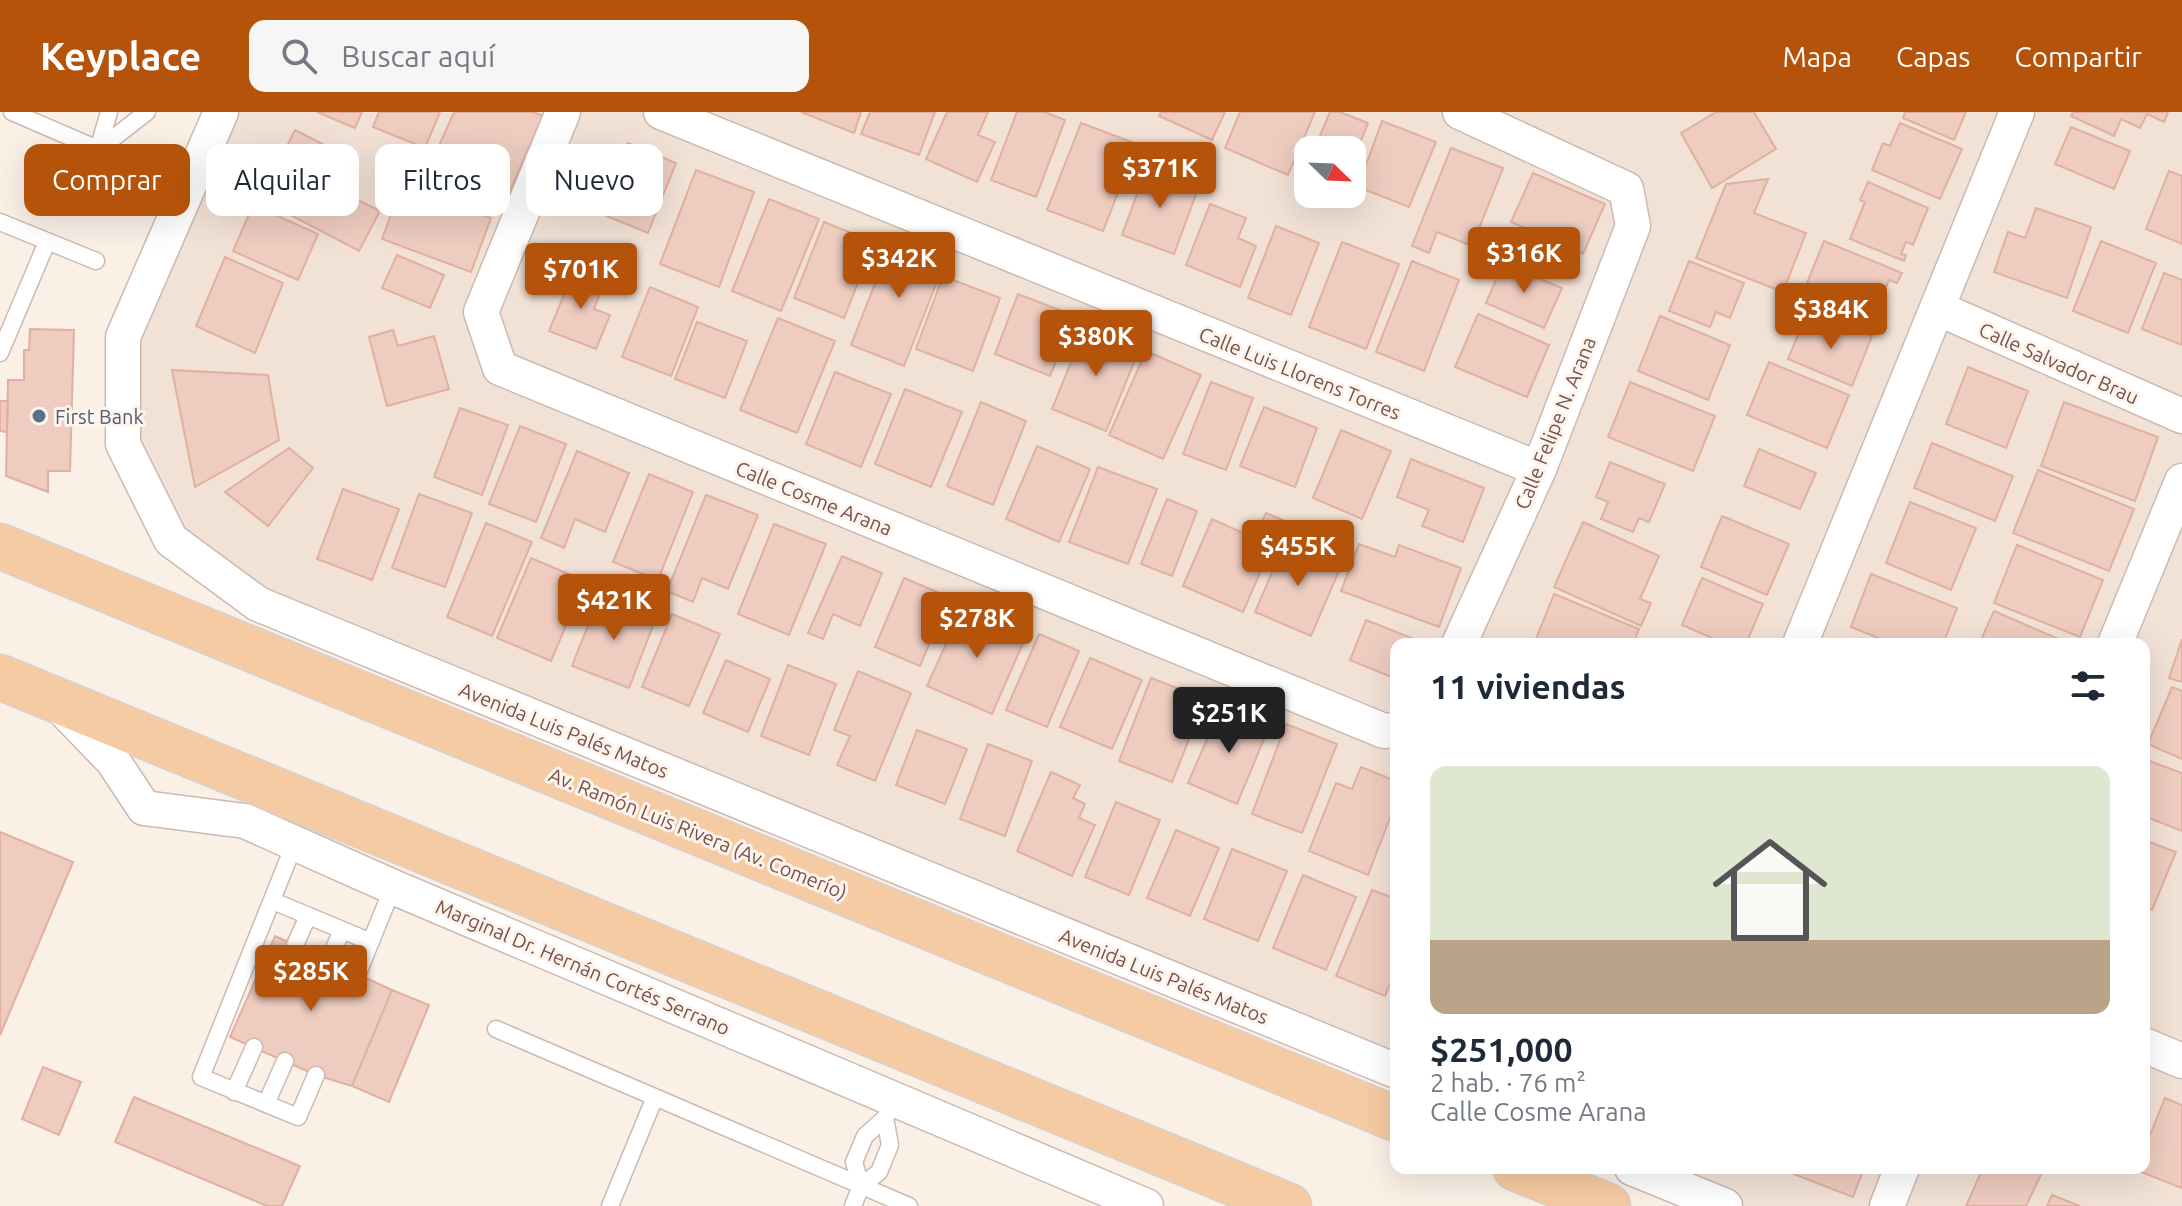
<!DOCTYPE html>
<html lang="es">
<meta charset="utf-8">
<style>
:root{--surface:#fff;--page:#f6f6f7;--text:#1f2937;--muted:#747a83;--line:#e0e1e3;--accent:#b45309}
body{margin:0;font-family:Ubuntu,sans-serif;background:var(--page);color:var(--text);height:100vh;display:flex;flex-direction:column;font-size:30px;white-space:nowrap}
*{box-sizing:border-box;margin:0}
p{font-size:26px;color:var(--muted)}
.icon{flex:none;width:44px;height:44px;fill:none;stroke:currentColor;stroke-width:2;stroke-linecap:round;stroke-linejoin:round}
.map{position:relative;flex:1;overflow:hidden}
.drawer{position:absolute;left:1390px;top:526px;width:760px;height:536px;display:flex;flex-direction:column;background:var(--surface);border-radius:16px;box-shadow:0 8px 32px #0002}
.drawer>*{flex:none}
.banner{position:absolute;left:24px;top:32px;width:760px;height:72px;display:flex;gap:16px}
.needle{width:52px;rotate:113deg}
.tools{position:absolute;left:1294px;top:24px;display:grid;gap:16px}
.tools a{display:grid;place-items:center;width:72px;height:72px;border-radius:16px;background:var(--surface);box-shadow:0 8px 32px #0002;font-size:40px}
.price{position:absolute;translate:-50% -68px;padding:0 18px;border-radius:8px;background:var(--accent);color:#fff;font-size:26px;line-height:52px;filter:drop-shadow(0 2px 4px #0008)}
.price::after{content:'';position:absolute;left:50%;top:48px;width:24px;height:18px;margin-left:-12px;background:inherit;clip-path:polygon(0 0,100% 0,50% 100%)}
.price.on{background:#222;color:#fff}
ul{padding:0;list-style:none}
li{display:grid;align-content:center;gap:16px;height:424px;padding:0 40px}
li+li{border-top:2px solid var(--line)}
li span{display:grid;place-items:center;height:248px;border-radius:16px;color:#555}
li>.icon{margin-inline-start:auto}
span .icon{width:144px;height:144px;fill:#fffc;stroke-width:1}
li b{font-size:34px}
h2{display:flex;justify-content:space-between;align-items:center;height:96px;padding:0 40px;font-size:34px}
.chip{padding:0 28px;border-radius:16px;background:var(--surface);box-shadow:0 8px 32px #0002;font-size:28px;line-height:72px}
.chip.on{background:var(--accent);color:#fff}
header{display:flex;align-items:center;gap:48px;box-sizing:border-box;height:112px;padding:0 40px;background:var(--accent);color:#fff}
header strong{font-size:38px}
nav{display:flex;gap:44px;margin-inline-start:auto;font-size:28px}
.search{width:560px;height:72px;background:var(--page);display:flex;align-items:center;gap:20px;box-sizing:border-box;padding:0 28px;border-radius:16px;color:var(--muted);font-size:30px}
.map>svg:first-child{display:block}
.residential{fill:#f2e1d5;fill-rule:evenodd}
.building{fill:#eeccc0;stroke:#e0b0a1;stroke-width:2}
.lines{fill:none;stroke-linecap:round;stroke-linejoin:round}
.lane-casing{stroke:#ceb9b0;stroke-width:19}
.street-casing{stroke:#ceb9b0;stroke-width:37}
.primary-casing{stroke:#d8cfcd;stroke-width:47}
.lane{stroke:#fff;stroke-width:16}
.street{stroke:#fff;stroke-width:34}
.primary{stroke:#f5cba3;stroke-width:44}
.service-dot{fill:#5c6f8a;stroke:#fef4ec;stroke-width:3}
.labels{text-anchor:middle;dominant-baseline:central;stroke-width:6;stroke-linejoin:round;paint-order:stroke}
.street-label{font-size:20px;fill:#73554d;stroke:#fef4ec}
.service-label{font-size:20px;fill:#4e5e75;stroke:#fef4ec;text-anchor:start}
</style>
<header>
<strong>Keyplace</strong>
<div class="search"><svg class="icon" aria-label="search" viewBox="0 0 24 24"><circle cx="10" cy="10" r="6"/><path d="M15 15l6 6"/></svg>Buscar aquí</div>
<nav><a>Mapa</a><a>Capas</a><a>Compartir</a></nav>
</header>
<div class="map">
<svg width="2182" height="1094" viewBox="0 0 2182 1094">
<rect width="100%" height="100%" fill="#fbf0e6"/>
<!-- residential -->
<path class="residential" d="M221,0H2182V1094H1725L1632,1056H2144V532H1396V959L258,492L171,428L123,332V225ZM1308,38H1352V82H1308Z"/>
<!-- building -->
<path class="building" d="M317,0H362L355,16Z
M379,0H440L425,36L373,15Z
M454,0H533L543,4L500,101L423,70Z
M801,0H861L854,21Z
M870,0H935L919,43L861,22Z
M947,0H988L978,23L995,30L977,70L926,47Z
M1017,0H1045L1065,8L1036,85L991,68Z
M1161,0H1225L1212,28L1159,4Z
M1240,0H1315L1288,63L1225,36Z
M1330,0H1340L1368,11L1352,52V38H1314Z
M1716,0H1754L1776,37L1712,76L1681,21Z
M1905,0H1966L1954,28L1903,6Z
M2073,0H2168L2164,10L2147,2L2140,16L2121,7L2114,24L2071,4Z
M1382,9L1436,30L1409,95L1358,75Z
M1081,11L1137,32L1103,119L1047,98Z
M1900,11L1962,37L1940,87L1872,58L1883,31L1890,34Z
M2071,15L2130,39L2114,77L2055,52Z
M295,18L348,45L332,75L380,99L359,139L260,87Z
M628,31L676,51L648,121L599,101Z
M1451,36L1503,56L1472,134L1437,120L1429,141L1412,134Z
M1147,55L1199,74L1174,142L1122,123Z
M696,58L754,80L719,175L660,152Z
M2169,59L2182,64V132L2146,117Z
M1533,61L1605,92L1583,142L1511,110Z
M1768,67L1754,101L1806,121L1783,180L1696,146L1726,72Z
M1868,70L1928,96L1913,133L1906,130L1901,142L1906,143L1904,149L1850,127L1865,90L1860,88Z
M402,73L491,106L471,160L382,127Z
M769,87L819,107L781,199L732,179Z
M1210,92L1246,106L1238,126L1256,134L1240,175L1186,153Z
M253,93L318,122L298,168L233,139Z
M2036,96L2091,115L2067,186L1994,160L2008,120L2025,126Z
M824,110L874,130L844,206L794,186Z
M1276,114L1319,131L1291,203L1248,186Z
M894,123L947,144L904,254L851,233Z
M1824,129L1902,161L1897,171L1889,168L1872,210L1803,181Z
M2101,129L2156,151L2128,221L2073,199Z
M1342,130L1399,152L1366,237L1309,215Z
M397,143L444,163L430,196L382,176Z
M225,145L283,171L255,241L196,214Z
M1412,149L1459,168L1424,259L1376,240Z
M1689,149L1744,171L1730,206L1716,200L1710,215L1669,199Z
M1503,151L1562,176L1544,216L1486,191Z
M575,156L605,169L594,197L610,203L596,237L549,219Z
M2164,161L2182,168V233L2142,217Z
M943,164L1000,186L973,259L916,237Z
M650,175L698,195L671,264L622,245Z
M1018,182L1075,204L1050,264L995,242Z
M1478,202L1549,233L1527,285L1455,255Z
M1660,204L1730,233L1708,288L1638,259Z
M778,206L835,229L797,321L740,298Z
M1804,208L1833,221L1838,210L1872,224L1852,274L1788,247Z
M697,210L747,229L725,286L675,267Z
M1086,213L1140,236L1106,319L1052,297Z
M30,217L74,218L70,359H48V380L6,364L8,268H24V238H29Z
M393,218L398,234L434,224L449,277L387,294L369,225Z
M1146,239L1201,263L1163,347L1109,323Z
M1769,250L1849,283L1827,336L1747,303Z
M1968,255L2028,279L2006,336L1946,312Z
M172,258L268,263L279,328L195,375Z
M835,260L891,282L861,355L806,332Z
M1211,270L1253,286L1226,358L1183,342Z
M1630,270L1715,304L1693,359L1608,325Z
M905,277L962,300L931,375L875,352Z
M0,289H8L7,320L0,319Z
M981,290L1026,309L993,393L947,374Z
M2064,290L2158,325L2135,389L2041,354Z
M1264,295L1317,316L1295,375L1240,354Z
M460,296L508,313L482,383L434,365Z
M520,314L566,332L536,410L489,392Z
M1341,318L1391,339L1362,407L1313,386Z
M1932,331L2013,364L1995,409L1914,376Z
M1037,334L1090,357L1059,430L1006,407Z
M289,336L313,356L268,414L225,380Z
M1759,337L1816,361L1800,397L1744,374Z
M577,339L629,361L605,420L575,407L564,436L541,426Z
M1411,347L1484,376L1463,430L1422,414L1429,398L1397,385Z
M1610,350L1665,372L1649,410L1639,406L1633,420L1601,407L1608,390L1596,385Z
M1098,355L1157,377L1128,452L1069,430Z
M2038,358L2134,397L2109,459L2013,421Z
M649,362L693,380L658,468L613,450Z
M343,377L399,397L372,468L317,447Z
M419,382L472,401L445,475L392,456Z
M706,383L758,403L728,477L702,466L693,490L667,479Z
M1167,387L1197,399L1172,464L1141,452Z
M1910,390L1976,416L1951,478L1886,451Z
M1266,401L1283,408L1243,500L1183,474L1212,407L1254,426Z
M1722,404L1789,432L1767,483L1701,455Z
M1583,410L1659,444L1640,487L1651,491L1641,514L1554,475Z
M486,411L532,430L492,524L447,505Z
M774,412L826,432L789,523L738,502Z
M1286,428L1342,452L1311,524L1255,500Z
M1359,432L1395,445L1399,433L1461,456L1439,515L1341,479Z
M2017,433L2103,468L2080,525L1994,491Z
M842,444L882,461L860,514L833,502L823,527L808,521Z
M531,446L585,469L551,549L497,526Z
M1871,462L1957,496L1943,532H1893L1851,515Z
M904,466L949,485L920,554L875,535Z
M1702,466L1763,492L1746,532H1726L1682,513Z
M1554,482L1639,517L1633,532H1534Z
M600,483L656,506L629,576L572,554Z
M963,494L1027,522L992,602L927,574Z
M1994,499L2070,532H1979Z
M672,502L720,522L689,594L642,575Z
M1366,508L1419,529L1418,532H1396V567L1350,548Z
M1039,522L1079,539L1047,615L1006,598Z
M2182,527V570L2169,566Z
M1090,546L1142,568L1112,637L1060,615Z
M726,548L770,567L748,620L703,601Z
M788,553L836,572L809,643L761,624Z
M858,559L911,581L875,669L837,653L850,624L834,618Z
M1151,566L1205,587L1172,670L1119,649Z
M2172,575L2182,579V647L2148,632Z
M1221,595L1269,615L1237,692L1188,671Z
M1286,612L1337,632L1302,721L1252,702Z
M917,618L967,637L945,692L896,673Z
M988,632L1032,649L1005,724L960,707Z
M2144,647L2182,661V719L2144,704Z
M1361,655L1396,669V690L1368,763L1309,739L1336,671L1352,677Z
M1051,660L1080,673L1073,686L1085,692L1079,706L1095,713L1072,764L1017,739Z
M1116,690L1160,708L1129,783L1085,765Z
M1176,718L1219,736L1190,804L1147,786Z
M0,720L73,750L0,923Z
M2144,728L2176,740L2152,798L2144,795Z
M1232,737L1287,759L1258,829L1204,807Z
M1303,763L1356,785L1326,858L1273,836Z
M1372,778L1396,787V858L1385,884L1336,864Z
M275,824L392,878L352,974L316,963L230,925Z
M392,878L429,893L389,990L352,974Z
M43,955L81,970L59,1023L22,1007Z
M134,985L300,1054L282,1094H267L115,1030Z
M2165,986L2182,993V1076L2136,1058L2137,1056H2144V1038Z
M1789,1056H1864L1853,1085L1788,1060Z
M1983,1056H2044L2026,1094H1966Z
M2052,1083L2080,1094H2047Z"/>
<g class="lines">
<!-- lane casing -->
<g class="lane-casing">
<path id="lane" d="M12,0L188,76
M98,38L147,0
M98,38L109,0
M0,110L96,149
M0,241L47,130
M294,733L201,965L298,1005L316,963
M273,789L371,830
M295,833L308,804
M329,848L342,818
M358,861L393,775
M496,917L909,1094
M234,980L254,935
M266,992L285,949
M861,1074L854,1050L865,1024L885,1006L894,987
M610,1094L655,985
M853,1094L861,1074L879,1060L890,1033L885,1006"/>
</g>
<!-- street casing -->
<g class="street-casing">
<path id="street" d="M221,0L123,225V332L171,428L258,492L1396,959
M563,0L481,200L500,256L1384,619L1396,618
M661,0L1539,357
M1937,196L2182,304
M1459,532L1539,357L1633,114L1626,77L1460,0
M1800,532L2017,0
M2115,532L2182,369
M59,593L113,649L144,696L245,709L393,775L1146,1094
M2144,933L2182,949
M1632,1056L1725,1094
M1887,1094L1902,1056"/>
</g>
<!-- primary casing -->
<g class="primary-casing">
<path id="primary" d="M0,434L1396,1007
M0,565L1289,1094
M1515,1056L1608,1094"/>
</g>
<!-- lane -->
<use href="#lane" class="lane"/>
<!-- street -->
<use href="#street" class="street"/>
<!-- primary -->
<use href="#primary" class="primary"/>
</g>
<!-- markers -->
<circle class="service-dot" cx="39" cy="304" r="8"/>
<g class="labels">
<!-- street labels -->
<g class="street-label">
<text transform="translate(2059 251) rotate(24)">Calle Salvador Brau</text>
<text transform="translate(1300 261) rotate(22)">Calle Luis Llorens Torres</text>
<text transform="translate(1555 311) rotate(-68)">Calle Felipe N. Arana</text>
<text transform="translate(814 386) rotate(22)">Calle Cosme Arana</text>
<text transform="translate(564 618) rotate(22)">Avenida Luis Palés Matos</text>
<text transform="translate(698 721) rotate(22)">Av. Ramón Luis Rivera (Av. Comerío)</text>
<text transform="translate(583 855) rotate(23)">Marginal Dr. Hernán Cortés Serrano</text>
<text transform="translate(1164 864) rotate(22)">Avenida Luis Palés Matos</text>
</g>
<!-- service labels -->
<g class="service-label">
<text x="55" y="304">First Bank</text>
</g>
</g>
</svg>
<div class="tools">
<a><svg class="needle" viewBox="-14 -14 28 28"><path d="M0-13l5 13h-10z" fill="#e53935"/><path d="M0 13l5-13h-10z" fill="#747a83"/></svg></a>
</div>
<b class="price" style="left:1160px;top:98px">$371K</b>
<b class="price" style="left:1524px;top:183px">$316K</b>
<b class="price" style="left:899px;top:188px">$342K</b>
<b class="price" style="left:581px;top:199px">$701K</b>
<b class="price" style="left:1831px;top:239px">$384K</b>
<b class="price" style="left:1096px;top:266px">$380K</b>
<b class="price" style="left:1298px;top:476px">$455K</b>
<b class="price" style="left:614px;top:530px">$421K</b>
<b class="price" style="left:977px;top:548px">$278K</b>
<b class="price on" style="left:1229px;top:643px">$251K</b>
<b class="price" style="left:311px;top:901px">$285K</b>
<div class="banner">
<a class="chip on">Comprar</a>
<a class="chip">Alquilar</a>
<a class="chip">Filtros</a>
<a class="chip">Nuevo</a>
</div>
<section class="drawer">
<h2>11 viviendas<svg class="icon" aria-label="filters" viewBox="0 0 24 24"><path d="M4 7h16M4 17h16"/><circle cx="9" cy="7" r="2"/><circle cx="15" cy="17" r="2"/></svg></h2>
<ul>
<li><span style="background:linear-gradient(#dfe7d0 70%,#b9a48a 0)"><svg class="icon" aria-label="home" viewBox="0 0 24 24"><path d="M3 11l9-7 9 7M6 9v11h12V9"/></svg></span><div><b>$251,000</b><p>2 hab. · 76 m²</p><p>Calle Cosme Arana</p></div></li>
</ul>
</section>
</div>
